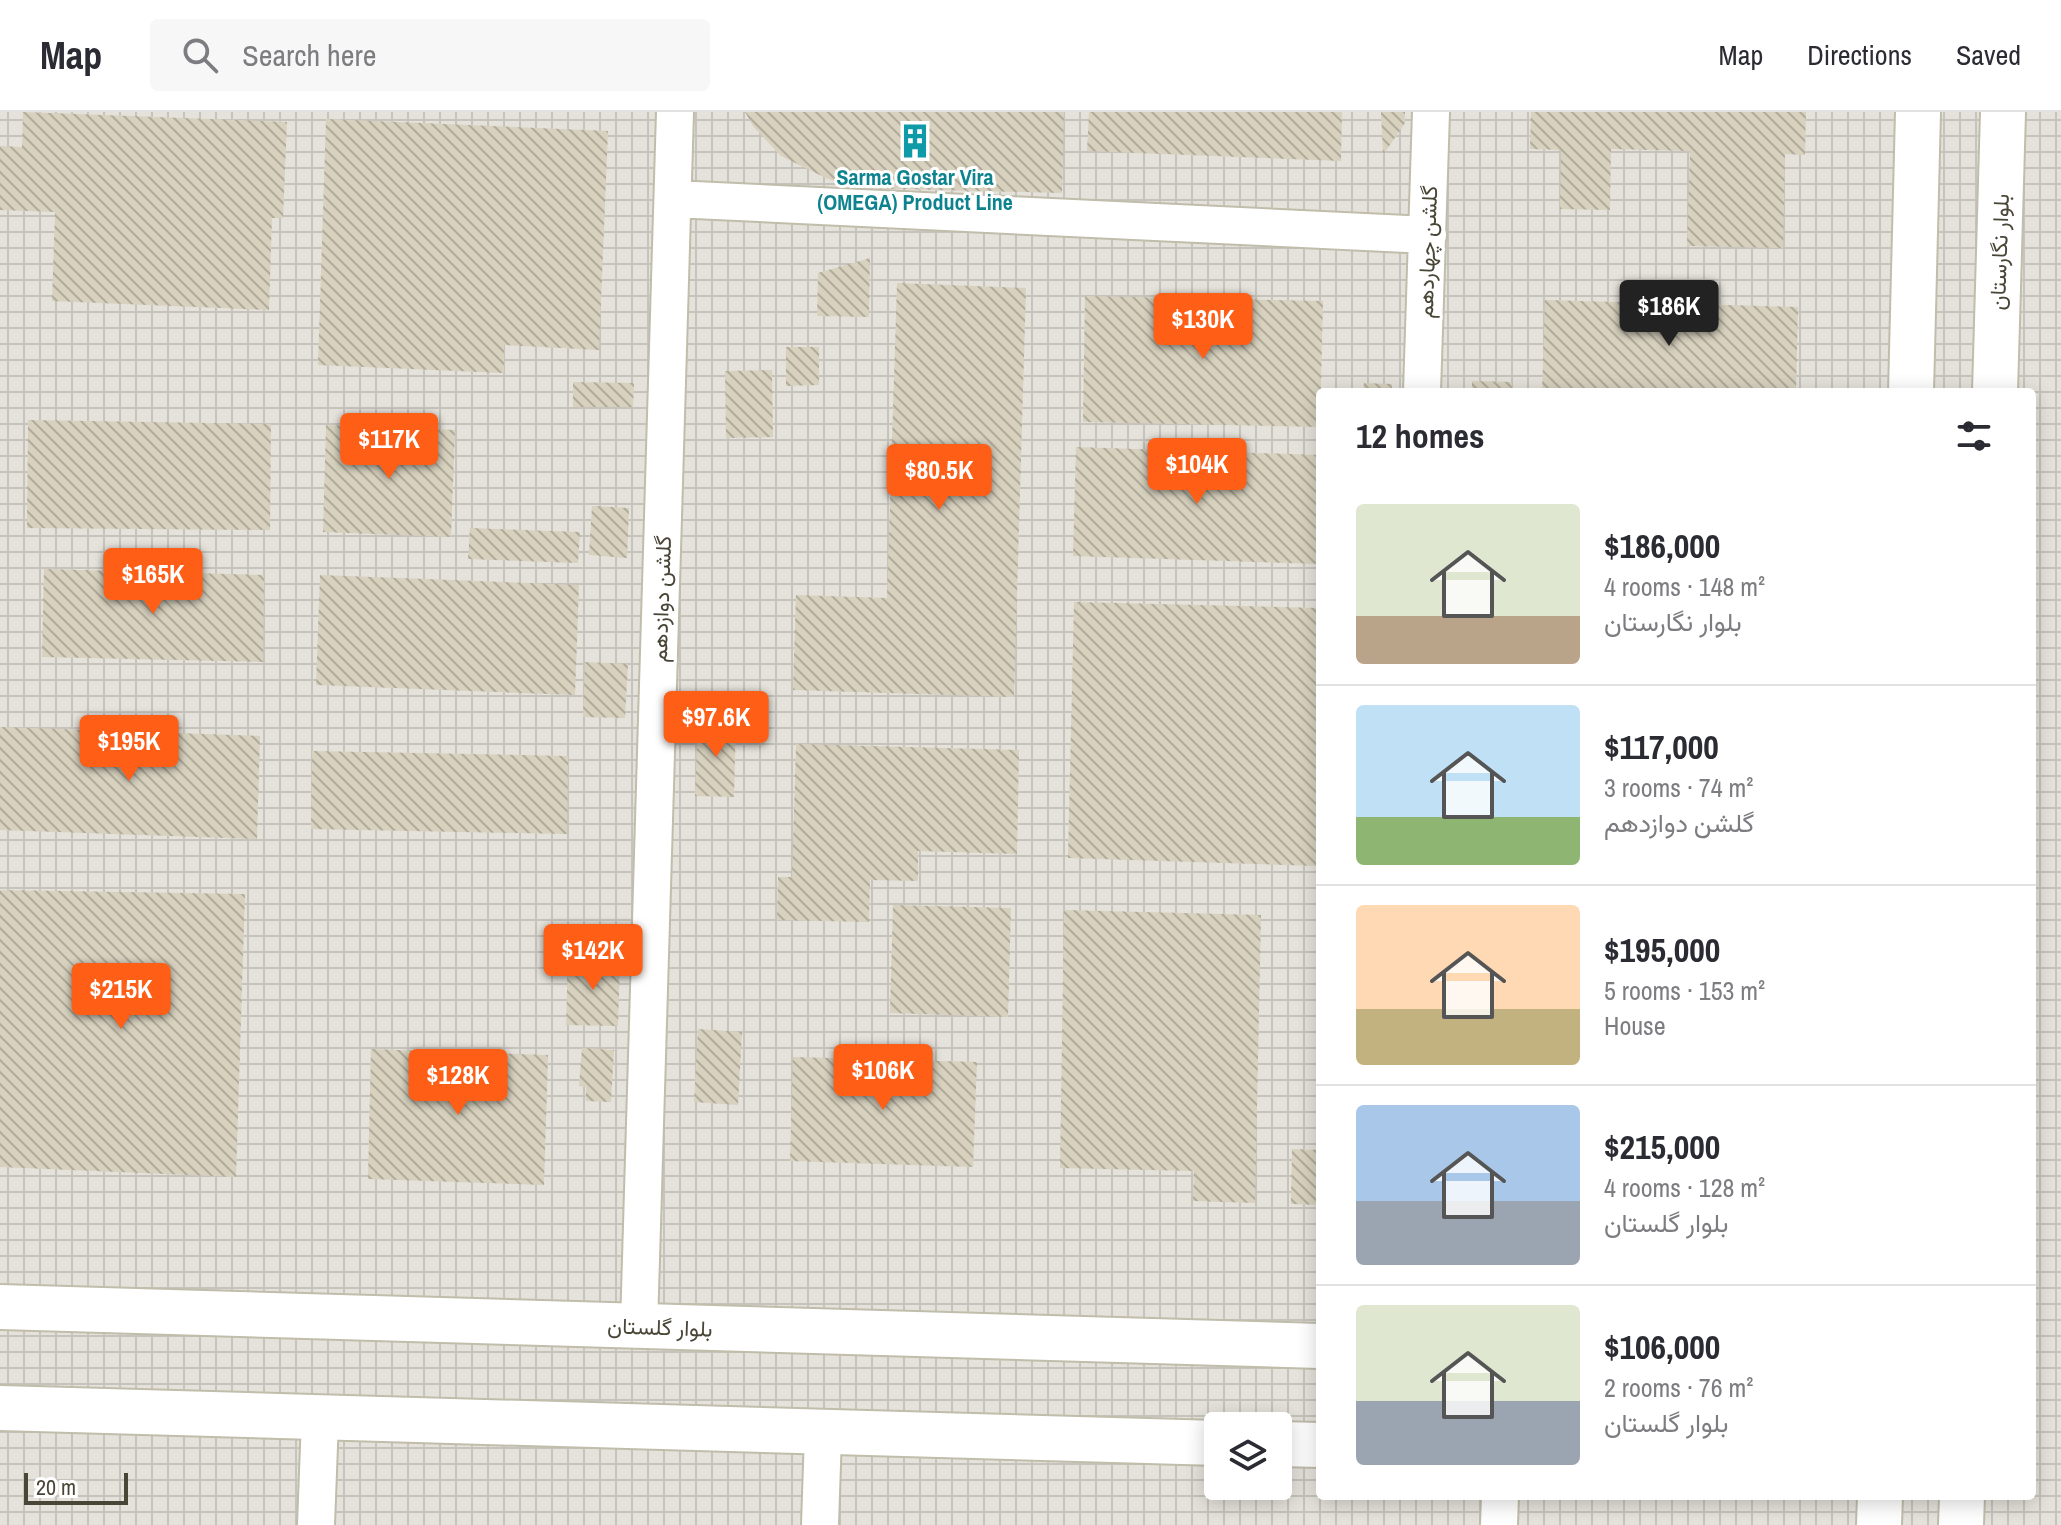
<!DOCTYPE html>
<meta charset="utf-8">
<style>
:root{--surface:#fff;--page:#f7f7f7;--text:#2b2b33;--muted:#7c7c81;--line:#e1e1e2;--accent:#ff5e16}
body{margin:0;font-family:"Archivo Narrow",Vazirmatn,sans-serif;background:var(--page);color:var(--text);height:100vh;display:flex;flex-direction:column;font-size:30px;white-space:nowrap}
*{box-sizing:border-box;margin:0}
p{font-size:26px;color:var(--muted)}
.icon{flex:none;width:44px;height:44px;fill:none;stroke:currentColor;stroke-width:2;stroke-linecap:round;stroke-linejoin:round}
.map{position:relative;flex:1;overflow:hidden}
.side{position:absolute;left:1316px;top:276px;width:720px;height:1112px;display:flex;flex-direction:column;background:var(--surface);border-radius:8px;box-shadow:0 4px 20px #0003}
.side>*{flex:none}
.buttons{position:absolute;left:1204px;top:1300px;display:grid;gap:16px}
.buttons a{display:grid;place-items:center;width:88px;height:88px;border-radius:8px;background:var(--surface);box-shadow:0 4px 20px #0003;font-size:40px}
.scale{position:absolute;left:24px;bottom:20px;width:104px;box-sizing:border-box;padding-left:8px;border:4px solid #494537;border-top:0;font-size:22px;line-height:28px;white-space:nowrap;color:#494537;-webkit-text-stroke:6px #fff;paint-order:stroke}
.price{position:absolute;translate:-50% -68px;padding:0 18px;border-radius:8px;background:var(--accent);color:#fff;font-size:26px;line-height:52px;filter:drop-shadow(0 2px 4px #0008)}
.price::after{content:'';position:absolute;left:50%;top:48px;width:24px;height:18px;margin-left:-12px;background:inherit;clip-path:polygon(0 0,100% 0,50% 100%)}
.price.on{background:#222;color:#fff}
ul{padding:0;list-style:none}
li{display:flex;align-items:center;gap:24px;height:200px;padding:0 40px}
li+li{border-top:2px solid var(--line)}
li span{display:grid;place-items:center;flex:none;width:224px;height:160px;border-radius:8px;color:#555}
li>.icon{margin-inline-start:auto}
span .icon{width:96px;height:96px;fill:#fffc;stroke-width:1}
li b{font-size:34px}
h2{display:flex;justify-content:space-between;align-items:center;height:96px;padding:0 40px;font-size:34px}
header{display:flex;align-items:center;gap:48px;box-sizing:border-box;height:112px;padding:0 40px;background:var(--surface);border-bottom:2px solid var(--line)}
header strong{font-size:38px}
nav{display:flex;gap:44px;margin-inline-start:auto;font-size:28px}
.search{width:560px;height:72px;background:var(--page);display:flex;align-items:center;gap:20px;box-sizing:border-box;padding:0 28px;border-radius:8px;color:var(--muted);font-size:30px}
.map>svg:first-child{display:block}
.industrial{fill:url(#industrial-grid);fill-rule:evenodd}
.building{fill:url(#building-back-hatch)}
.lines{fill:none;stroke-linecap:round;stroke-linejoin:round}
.minor-casing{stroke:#c1bdab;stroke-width:40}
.tertiary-casing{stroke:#c1bdab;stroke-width:48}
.minor{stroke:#fff;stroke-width:36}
.tertiary{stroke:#fff;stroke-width:44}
.labels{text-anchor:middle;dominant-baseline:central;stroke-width:6;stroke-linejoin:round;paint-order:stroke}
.culture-label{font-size:22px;font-weight:bold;fill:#0d838f;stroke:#fff}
.street-label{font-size:22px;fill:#494537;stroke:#fff}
</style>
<header>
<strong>Map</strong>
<div class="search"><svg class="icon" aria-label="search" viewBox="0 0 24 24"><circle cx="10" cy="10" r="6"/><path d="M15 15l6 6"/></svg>Search here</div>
<nav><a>Map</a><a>Directions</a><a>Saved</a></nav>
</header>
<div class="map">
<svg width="2061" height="1413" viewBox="0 0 2061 1413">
<defs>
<pattern id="industrial-grid" width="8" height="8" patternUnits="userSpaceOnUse" patternTransform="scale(2)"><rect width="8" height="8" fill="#e5e2db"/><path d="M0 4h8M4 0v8" fill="none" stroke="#c6c3bd"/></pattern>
<pattern id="building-back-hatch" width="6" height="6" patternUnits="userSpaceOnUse" patternTransform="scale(2)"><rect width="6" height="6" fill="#d7d1be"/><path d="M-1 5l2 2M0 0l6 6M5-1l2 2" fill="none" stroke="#b0ab9b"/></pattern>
</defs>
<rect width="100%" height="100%" fill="#f5f3e9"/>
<!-- industrial -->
<path class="industrial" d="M0,0H2061V1413H0ZM1320,280H2032V1384H1320ZM1218,1314H1278V1374H1218Z"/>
<!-- building -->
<path class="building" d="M23,0L287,10L283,106H272L269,198L52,189L55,100L0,98V34L22,35Z
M745,0H1064L1062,81L860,76L828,67L781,44L753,14Z
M1089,0H1342L1341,49L1087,39Z
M1381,0H1405V11L1383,43Z
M1531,0H1806L1805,43L1785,42L1783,136L1687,134L1690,39L1611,37L1610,98L1560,97L1561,38L1530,37Z
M326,7L608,19L599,238L504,233V261L318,253Z
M870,146L869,205L817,204L818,161Z
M897,171L1026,176L1014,585L793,578L796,483L887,486Z
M1085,184L1323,189L1320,315L1083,310Z
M1545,188L1798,195L1796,280H1542Z
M786,235H819V273L786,274Z
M772,258L773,325L726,326L725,259Z
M1472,269L1512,270V280H1472Z
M573,270L634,271L633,295H573Z
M1364,271L1392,272V280H1363Z
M28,308L271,312L270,418L27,416Z
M326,313L455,318L451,425L323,420Z
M1076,335L1320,343V452L1073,444Z
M592,394L629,396L627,446L589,443Z
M470,416L580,420L578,451L468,447Z
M44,457L264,463L263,550L42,545Z
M320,463L579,473L575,583L316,573Z
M1074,490L1320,496L1316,754L1068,746Z
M585,550L628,552L625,606L583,605Z
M698,608L736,609L734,685L695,684Z
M0,615L260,624L257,727L0,718Z
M796,632L1019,638L1017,742L918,739V769L870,768L869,810L777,808L778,765H792Z
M312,639L568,644L567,722L311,717Z
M0,778L245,782L236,1065L0,1055Z
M893,793L1011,796L1008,905L890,901Z
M1064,798L1261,803L1255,1091L1193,1089L1194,1059L1060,1056Z
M568,846L620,848L618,914L566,913Z
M698,917L742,920L738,993L694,990Z
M582,936L614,938L611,990L586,989V975L579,974Z
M371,937L548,943L544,1073L368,1067Z
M793,945L977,950L973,1055L790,1049Z
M1292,1037L1320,1038V1093L1291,1092Z"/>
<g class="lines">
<!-- minor casing -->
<g class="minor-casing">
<path id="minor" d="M673,87L1428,123
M1422,280L1431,0
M639,1214L675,0
M316,1413L320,1307
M820,1413L823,1322
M1499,1413L1500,1384"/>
</g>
<!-- tertiary casing -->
<g class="tertiary-casing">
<path id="tertiary" d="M1911,280L1918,0
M1995,280L2003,0
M0,1195L1320,1234
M0,1296L1218,1331
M1278,1332L1320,1333
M1879,1413L1880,1384
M1961,1413L1962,1384"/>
</g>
<!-- minor -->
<use href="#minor" class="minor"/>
<!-- tertiary -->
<use href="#tertiary" class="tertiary"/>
</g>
<!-- icons -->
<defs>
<g id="building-bare" transform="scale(2.76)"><path d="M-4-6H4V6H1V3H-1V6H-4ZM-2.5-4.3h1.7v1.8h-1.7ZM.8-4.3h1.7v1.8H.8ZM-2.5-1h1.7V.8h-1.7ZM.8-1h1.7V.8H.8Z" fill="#0f9aa8" stroke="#fff" stroke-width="2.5" paint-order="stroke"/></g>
</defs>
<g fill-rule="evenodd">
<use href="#building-bare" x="915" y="29"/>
</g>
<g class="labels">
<!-- culture labels -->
<g class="culture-label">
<text x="915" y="65">Sarma Gostar Vira<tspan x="915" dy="25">(OMEGA) Product Line</tspan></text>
</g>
<!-- street labels -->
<g class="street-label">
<text transform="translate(1427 140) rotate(-88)">گلشن چهاردهم</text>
<text transform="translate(1999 140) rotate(-88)">بلوار نگارستان</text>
<text transform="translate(661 487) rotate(-88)">گلشن دوازدهم</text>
<text transform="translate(660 1215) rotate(2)">بلوار گلستان</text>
</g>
</g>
</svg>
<div class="buttons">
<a><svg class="icon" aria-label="layers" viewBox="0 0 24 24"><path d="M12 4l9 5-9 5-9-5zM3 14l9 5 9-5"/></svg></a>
</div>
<div class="scale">20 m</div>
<b class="price on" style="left:1669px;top:236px">$186K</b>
<b class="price" style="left:1203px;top:249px">$130K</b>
<b class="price" style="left:389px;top:369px">$117K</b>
<b class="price" style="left:1197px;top:394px">$104K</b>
<b class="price" style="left:939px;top:400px">$80.5K</b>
<b class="price" style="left:153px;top:504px">$165K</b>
<b class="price" style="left:716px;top:647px">$97.6K</b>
<b class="price" style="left:129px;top:671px">$195K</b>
<b class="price" style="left:593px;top:880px">$142K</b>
<b class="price" style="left:121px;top:919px">$215K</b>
<b class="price" style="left:883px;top:1000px">$106K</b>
<b class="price" style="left:458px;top:1005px">$128K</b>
<section class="side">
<h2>12 homes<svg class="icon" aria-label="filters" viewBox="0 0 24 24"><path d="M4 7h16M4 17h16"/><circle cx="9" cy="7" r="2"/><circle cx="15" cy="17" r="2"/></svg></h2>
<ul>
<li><span style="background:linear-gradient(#dfe7d0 70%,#b9a48a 0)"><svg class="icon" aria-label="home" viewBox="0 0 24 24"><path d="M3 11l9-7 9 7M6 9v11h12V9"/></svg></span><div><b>$186,000</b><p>4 rooms · 148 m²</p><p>بلوار نگارستان</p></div></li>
<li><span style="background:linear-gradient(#bfe0f5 70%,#8fb573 0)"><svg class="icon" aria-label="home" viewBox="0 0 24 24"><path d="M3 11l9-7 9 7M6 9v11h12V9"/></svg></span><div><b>$117,000</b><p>3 rooms · 74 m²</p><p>گلشن دوازدهم</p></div></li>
<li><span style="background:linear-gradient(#ffd9b3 65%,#c2b280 0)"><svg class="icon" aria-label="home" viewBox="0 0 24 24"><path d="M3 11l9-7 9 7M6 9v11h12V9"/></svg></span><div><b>$195,000</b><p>5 rooms · 153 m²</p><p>House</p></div></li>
<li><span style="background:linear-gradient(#a9c7e8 60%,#9aa5b1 0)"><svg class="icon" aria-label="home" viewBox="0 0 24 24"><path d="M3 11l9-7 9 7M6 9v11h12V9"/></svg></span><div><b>$215,000</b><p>4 rooms · 128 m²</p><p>بلوار گلستان</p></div></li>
<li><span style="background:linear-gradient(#dfe7d0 60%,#9aa5b1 0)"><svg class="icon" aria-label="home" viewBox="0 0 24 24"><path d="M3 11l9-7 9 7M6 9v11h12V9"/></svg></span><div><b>$106,000</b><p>2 rooms · 76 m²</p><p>بلوار گلستان</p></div></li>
</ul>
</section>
</div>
